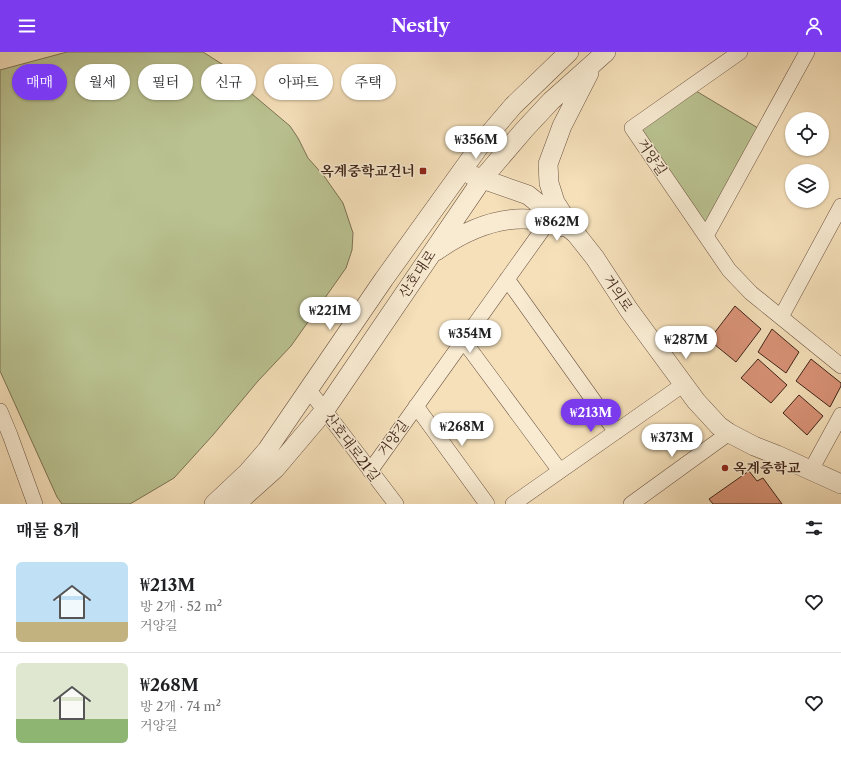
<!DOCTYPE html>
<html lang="ko">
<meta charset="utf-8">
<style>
:root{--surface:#fff;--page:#f6f6f6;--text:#202124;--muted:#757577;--line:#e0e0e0;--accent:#7c3aed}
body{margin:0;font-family:"Libre Caslon Text","Noto Serif KR",serif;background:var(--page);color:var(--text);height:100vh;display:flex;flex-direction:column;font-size:15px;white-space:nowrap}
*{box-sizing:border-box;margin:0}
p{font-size:13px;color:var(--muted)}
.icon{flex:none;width:22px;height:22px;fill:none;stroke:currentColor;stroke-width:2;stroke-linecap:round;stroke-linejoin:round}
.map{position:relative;height:452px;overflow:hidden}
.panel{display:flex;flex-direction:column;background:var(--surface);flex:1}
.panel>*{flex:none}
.top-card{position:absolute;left:12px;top:12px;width:400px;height:36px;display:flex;gap:8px}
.buttons{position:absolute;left:785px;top:60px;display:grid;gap:8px}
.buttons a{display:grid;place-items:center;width:44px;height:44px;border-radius:50%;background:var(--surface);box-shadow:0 1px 3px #0004;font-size:20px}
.price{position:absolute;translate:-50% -34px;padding:0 9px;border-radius:14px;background:#fff;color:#222;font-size:13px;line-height:26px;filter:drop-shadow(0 1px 2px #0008)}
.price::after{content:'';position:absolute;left:50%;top:24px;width:12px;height:9px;margin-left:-6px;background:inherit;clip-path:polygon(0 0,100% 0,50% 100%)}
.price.active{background:var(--accent);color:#fff}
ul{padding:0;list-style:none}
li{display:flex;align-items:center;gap:12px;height:100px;padding:0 16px}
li+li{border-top:1px solid var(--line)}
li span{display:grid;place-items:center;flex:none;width:112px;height:80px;border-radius:6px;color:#555}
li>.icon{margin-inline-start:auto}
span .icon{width:48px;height:48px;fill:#fffc;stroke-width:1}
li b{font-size:17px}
h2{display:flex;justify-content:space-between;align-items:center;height:48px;padding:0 16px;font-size:17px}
.pill{padding:0 14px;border-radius:18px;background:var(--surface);box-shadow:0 1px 3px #0004;font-size:14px;line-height:36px}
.pill.active{background:var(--accent);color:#fff}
header{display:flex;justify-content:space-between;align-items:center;height:52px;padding:0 16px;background:var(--accent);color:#fff;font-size:18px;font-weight:700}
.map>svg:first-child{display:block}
.green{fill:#bac291;stroke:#7c7254}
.building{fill:#da9378;stroke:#3e2318}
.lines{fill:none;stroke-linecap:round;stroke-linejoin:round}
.minor-casing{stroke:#6c5240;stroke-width:16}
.tertiary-casing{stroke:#6c5240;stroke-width:20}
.minor{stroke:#f8ebd2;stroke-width:15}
.tertiary{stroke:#f8ebd2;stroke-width:19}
.poi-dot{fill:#8f2418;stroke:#f8ebd2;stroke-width:1.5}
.labels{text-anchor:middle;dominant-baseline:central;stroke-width:3;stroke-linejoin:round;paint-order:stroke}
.street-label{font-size:14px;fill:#3e2318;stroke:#f8ebd2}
.poi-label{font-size:14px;font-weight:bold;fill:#3e2318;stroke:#f8ebd2;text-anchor:end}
</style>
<header><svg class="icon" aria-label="menu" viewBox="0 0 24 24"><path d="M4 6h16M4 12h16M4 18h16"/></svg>Nestly<svg class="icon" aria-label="person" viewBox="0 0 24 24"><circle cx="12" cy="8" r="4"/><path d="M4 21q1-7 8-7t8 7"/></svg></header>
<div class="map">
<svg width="841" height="452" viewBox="0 0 841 452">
<rect width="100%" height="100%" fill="#f5e0ba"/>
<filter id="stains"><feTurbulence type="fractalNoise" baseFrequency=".005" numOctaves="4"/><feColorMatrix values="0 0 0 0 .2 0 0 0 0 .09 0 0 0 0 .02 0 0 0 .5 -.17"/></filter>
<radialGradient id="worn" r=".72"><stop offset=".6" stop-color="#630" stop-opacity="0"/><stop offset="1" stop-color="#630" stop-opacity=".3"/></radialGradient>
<!-- green -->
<path class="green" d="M67,0H203L233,19L252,42L290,74L298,86L308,106L324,124L343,151L353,181L352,198L346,216L291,294L258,329L213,383L174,426L130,452H62L57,445L0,319V18Z
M691,36L763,79L706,181L635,76Z"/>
<!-- building -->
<path class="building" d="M735,254L761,277L736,310L709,288Z
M772,277L799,300L786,321L758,300Z
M758,307L787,333L771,351L741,326Z
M811,307L841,331V334L830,355L796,329Z
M799,343L823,364L807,383L783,361Z
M749,419L757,429L763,426L782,452H713L709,447Z"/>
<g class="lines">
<!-- minor casing -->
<g class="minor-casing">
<path id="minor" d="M740,0L632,76L729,218L751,241L841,314
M706,184L807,0
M507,227L616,380
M781,265L841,154
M463,288L560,419
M309,338L396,452
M416,354L487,452
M0,359L10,383L35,452
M811,418L841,363
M370,419L548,170
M513,452L684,332
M631,452L729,381"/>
</g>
<!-- tertiary casing -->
<g class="tertiary-casing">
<path id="tertiary" d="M471,123L528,143L576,182L595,206L629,258L696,349L719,374L729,381L754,394L777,403L841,432
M567,169L555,150L549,131L548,112L562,74L589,21
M436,199C473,173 517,156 562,175
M214,452L247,421L267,398L384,227L484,88L513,54L569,0
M236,452L275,417L325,358L483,126L524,78L551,49L606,0"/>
</g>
<!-- minor -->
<use href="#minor" class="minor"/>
<!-- tertiary -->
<use href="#tertiary" class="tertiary"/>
</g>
<!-- markers -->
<g class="poi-dot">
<rect x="419" y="115" width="8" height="8" rx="2"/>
<circle cx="725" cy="416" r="4"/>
</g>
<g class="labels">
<!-- street labels -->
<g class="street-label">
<text transform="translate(652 105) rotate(56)">거양길</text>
<text transform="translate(417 222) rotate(-56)">산호대로</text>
<text transform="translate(618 241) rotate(56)">거의로</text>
<text transform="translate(393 386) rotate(-54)">거양길</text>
<text transform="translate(352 395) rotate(53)">산호대로21길</text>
</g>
<!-- poi labels -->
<g class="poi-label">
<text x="415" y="119">옥계중학교건너</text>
<text x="733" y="416" text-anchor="start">옥계중학교</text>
</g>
</g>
<rect width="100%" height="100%" filter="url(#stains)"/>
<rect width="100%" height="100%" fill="url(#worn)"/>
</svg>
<div class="buttons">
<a><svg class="icon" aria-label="locate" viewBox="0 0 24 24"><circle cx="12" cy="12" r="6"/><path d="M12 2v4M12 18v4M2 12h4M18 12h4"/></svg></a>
<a><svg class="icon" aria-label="layers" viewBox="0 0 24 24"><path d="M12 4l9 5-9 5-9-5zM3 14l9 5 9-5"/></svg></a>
</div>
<b class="price" style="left:476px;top:108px">₩356M</b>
<b class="price" style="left:557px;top:190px">₩862M</b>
<b class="price" style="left:330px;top:279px">₩221M</b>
<b class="price" style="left:470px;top:302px">₩354M</b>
<b class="price" style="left:686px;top:308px">₩287M</b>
<b class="price active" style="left:591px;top:381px">₩213M</b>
<b class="price" style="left:462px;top:395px">₩268M</b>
<b class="price" style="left:672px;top:406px">₩373M</b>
<div class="top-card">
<a class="pill active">매매</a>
<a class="pill">월세</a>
<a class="pill">필터</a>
<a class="pill">신규</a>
<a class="pill">아파트</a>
<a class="pill">주택</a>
</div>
</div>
<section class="panel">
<h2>매물 8개<svg class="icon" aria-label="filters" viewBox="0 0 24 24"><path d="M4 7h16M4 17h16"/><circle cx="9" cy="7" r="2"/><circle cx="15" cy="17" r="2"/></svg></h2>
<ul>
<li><span style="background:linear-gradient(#bfe0f5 75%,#c2b280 0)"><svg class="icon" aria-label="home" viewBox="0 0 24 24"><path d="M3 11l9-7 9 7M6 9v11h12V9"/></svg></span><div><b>₩213M</b><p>방 2개 · 52 m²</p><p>거양길</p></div><svg class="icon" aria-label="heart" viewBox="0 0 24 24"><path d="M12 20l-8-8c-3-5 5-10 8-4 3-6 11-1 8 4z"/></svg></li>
<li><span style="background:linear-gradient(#dfe7d0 70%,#8fb573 0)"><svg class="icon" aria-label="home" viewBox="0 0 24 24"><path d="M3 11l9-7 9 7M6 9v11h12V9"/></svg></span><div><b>₩268M</b><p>방 2개 · 74 m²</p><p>거양길</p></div><svg class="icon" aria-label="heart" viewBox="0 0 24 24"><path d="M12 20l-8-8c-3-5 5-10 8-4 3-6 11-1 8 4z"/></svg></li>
</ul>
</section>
